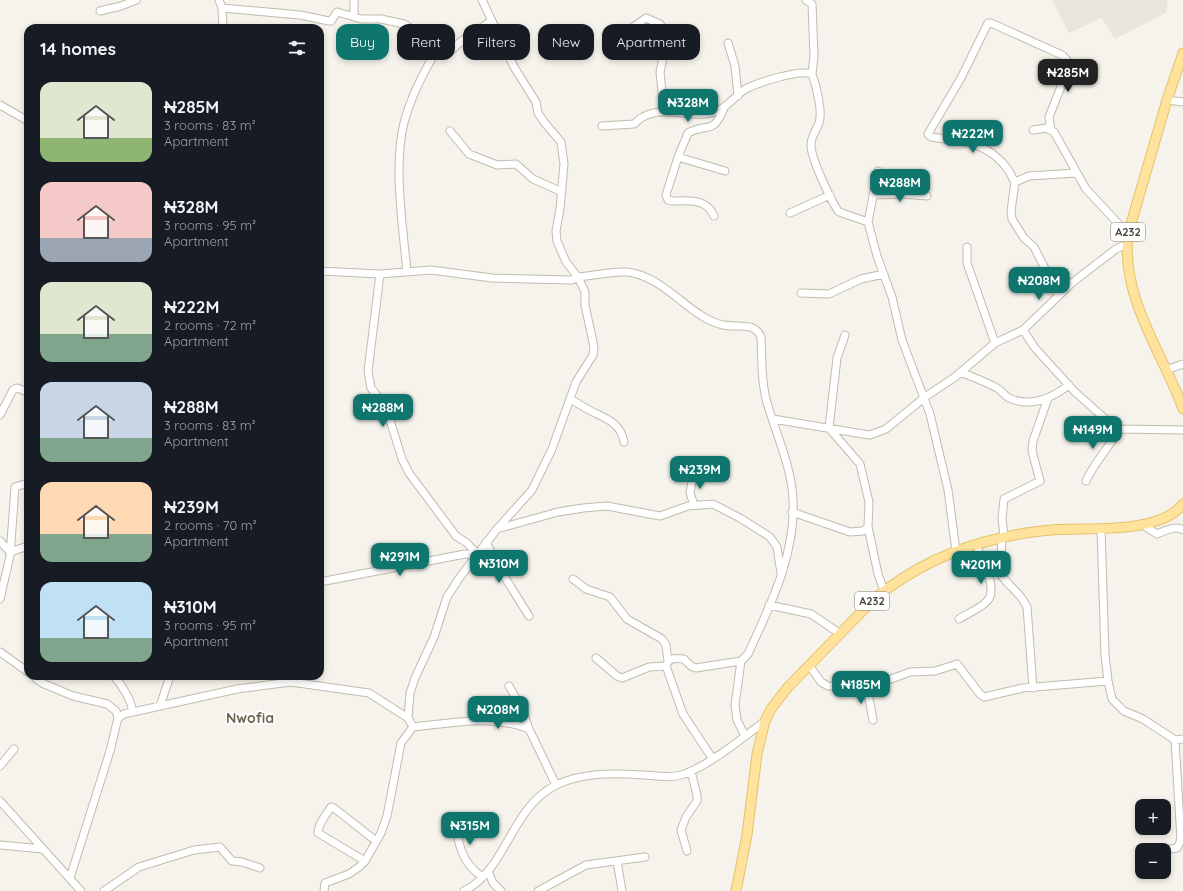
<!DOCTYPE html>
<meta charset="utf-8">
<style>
:root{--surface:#171b24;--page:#242831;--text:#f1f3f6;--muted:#9ea1a6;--accent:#0f766e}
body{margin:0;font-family:Quicksand,sans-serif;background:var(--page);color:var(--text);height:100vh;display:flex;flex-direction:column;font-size:15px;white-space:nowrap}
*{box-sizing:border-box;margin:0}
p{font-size:13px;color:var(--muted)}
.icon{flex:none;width:22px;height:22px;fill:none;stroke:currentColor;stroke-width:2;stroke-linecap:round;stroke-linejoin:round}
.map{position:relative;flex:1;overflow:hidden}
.panel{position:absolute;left:24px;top:24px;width:300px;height:656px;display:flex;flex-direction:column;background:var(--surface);border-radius:12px;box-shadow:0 2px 6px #0003}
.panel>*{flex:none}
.top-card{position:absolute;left:336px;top:24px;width:380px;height:36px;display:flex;gap:8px}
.buttons{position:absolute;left:1135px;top:799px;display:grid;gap:8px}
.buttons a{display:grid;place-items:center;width:36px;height:36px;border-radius:8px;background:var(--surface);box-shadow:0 2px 6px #0003;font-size:20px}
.price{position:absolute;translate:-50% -34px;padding:0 9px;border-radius:8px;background:var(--accent);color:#fff;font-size:13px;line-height:26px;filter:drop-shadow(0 1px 2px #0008)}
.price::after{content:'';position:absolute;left:50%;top:24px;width:12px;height:9px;margin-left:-6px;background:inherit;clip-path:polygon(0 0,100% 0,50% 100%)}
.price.selected{background:#222;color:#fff}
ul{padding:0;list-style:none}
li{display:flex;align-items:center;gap:12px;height:100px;padding:0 16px}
li span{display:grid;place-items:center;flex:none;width:112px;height:80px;border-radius:12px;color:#555}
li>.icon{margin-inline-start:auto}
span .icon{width:48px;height:48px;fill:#fffc;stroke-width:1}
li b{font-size:17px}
h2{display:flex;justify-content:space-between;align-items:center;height:48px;padding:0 16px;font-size:17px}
.chip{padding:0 14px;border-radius:12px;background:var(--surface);box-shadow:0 2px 6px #0003;font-size:14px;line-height:36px}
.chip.selected{background:var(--accent);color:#fff}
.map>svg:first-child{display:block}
.residential{fill:#eae5da}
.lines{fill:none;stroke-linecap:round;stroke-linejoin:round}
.minor-casing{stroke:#c2bbae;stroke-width:9}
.major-casing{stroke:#e6c16a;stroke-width:11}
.minor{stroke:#fff;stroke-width:7}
.major{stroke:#ffe39c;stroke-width:9}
.labels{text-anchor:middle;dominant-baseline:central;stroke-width:4;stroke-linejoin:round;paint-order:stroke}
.shield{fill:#fff;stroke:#817c74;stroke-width:1}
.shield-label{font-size:11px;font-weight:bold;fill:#4b4439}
.quarter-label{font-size:14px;font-weight:bold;fill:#6e6250;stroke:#fff}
</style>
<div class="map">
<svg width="1183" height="891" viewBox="0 0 1183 891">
<rect width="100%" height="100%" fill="#f6f3ec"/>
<!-- residential -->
<path class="residential" d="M1052,0H1168L1166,13L1115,39L1102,18L1069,33Z"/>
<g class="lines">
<!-- minor casing -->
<g class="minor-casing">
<path id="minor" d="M219,0L222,8L223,28
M806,0L812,4L814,56L812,74
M222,8L300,15L329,21H331L337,12L361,19H381L404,24L432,42L445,54H448L459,43L491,21
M100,11L121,6L136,0
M354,17V0
M623,34L646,18L660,24L668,35L660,72L664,112
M728,43L735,66L738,96
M1167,100L1183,102
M0,105L28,121
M602,126L634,124C637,122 639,118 643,117C666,104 692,120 715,112C727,108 734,97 744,90C756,83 799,69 812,74C816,85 823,112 819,123C816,131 811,136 811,145C811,159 830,198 838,211L842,213L868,222
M1033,130L1046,128L1054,132L1086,189L1128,234
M450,131L469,154L497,165L516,164L533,179L562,192
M678,157L725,171
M878,171L868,222L877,256L892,297L902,340L930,414L948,490L956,551
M1015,182C1012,178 1011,174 1009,171C988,141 963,142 931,137L928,134L961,78L988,23H991L1062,55L1067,60L1068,69L1049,117L1051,130
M873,195L903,194L927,196
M790,213L830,195
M714,216C706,198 689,201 672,201L668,200L666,195L678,157L688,133C707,122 713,136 724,108
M967,247V263L995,343
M320,271L380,274L431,270L492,278L572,280L578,277C593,276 611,271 627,272C665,276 690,318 723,325C738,328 754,321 761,337C762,360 761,384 768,406C777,436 792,469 793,500C796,554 770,606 748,654L741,661L735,705L737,720L745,736
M407,272C403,227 393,166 404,123C411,96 424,71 438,48
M380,274L368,371L371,388L386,407L402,459L409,473L456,536L467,543L478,555
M801,293L829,294L861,279L884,274
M1059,296L1034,247L1024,238L1012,219L1011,211L1015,182L1029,176L1075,173
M1023,330L1035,348L1074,391L1112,425L1119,429L1183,430
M1166,370L1183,364
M960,372C973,377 986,382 997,388C1002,391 1005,396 1009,398C1031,408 1052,398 1069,385
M570,399C578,403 586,409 595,413C610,420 621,425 624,442
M0,415L13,390L17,388L28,392
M773,419L863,434L870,435L886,429L925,397L955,377L995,343L1023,330L1073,282L1116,249L1127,244
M693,476L690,493L694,505
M1086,481C1095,461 1110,447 1119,429
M792,512L850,532L863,531L868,527L869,502L860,464L829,428L837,358L845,335
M1141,524L1157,534C1165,531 1175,525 1183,530
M868,527L878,574L884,591
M1101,528L1105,655L1108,681L1112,699L1124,711L1143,719L1175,740L1183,739
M497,529L558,512L583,508L607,506L660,516L688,506L713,504L740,518L770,537L777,547L781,573
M1004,537L1002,518L1004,499L1040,481L1032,451L1033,441L1048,398
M1002,538L1000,573C1007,586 1020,591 1027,607L1033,688
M0,541L10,552
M486,542L499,568L529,616
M10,552L28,546
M573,579L586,589L610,597L627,619L662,639L666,645L668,661
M320,582L465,554L478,555
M0,599L10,556L15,487L28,483
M769,605L811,614L839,633
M959,619C968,613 982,608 988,600C998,587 981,558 976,545
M0,652L28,672
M596,658L617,676L622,678L649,667L666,666
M809,665L821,682L828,686L867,688L910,672L935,671L957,664L980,694L984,697L1023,688L1108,681
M33,676L42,683L73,696L107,704L116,711L118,718
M114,676C120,683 133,702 132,711
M509,686L521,707L529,729
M867,688L873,720
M160,706L170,676
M413,727C453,723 491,714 529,729L556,785
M1175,740L1181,840
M712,758L683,714L666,666C669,657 675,658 684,659L691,666L696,668L741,661
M0,766L14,749
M0,801L81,891
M455,818C457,841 462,865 483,877
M0,845L43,849
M1164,850L1177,848L1181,840H1183
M687,851L681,830L686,817L697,801V795L691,771
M365,861L318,833C318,824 326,815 331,807L334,808L376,841
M617,861L622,891
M488,871L493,883L501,891
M70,878L110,751L118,718L124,714L237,689L291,682L369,693L408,718
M104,891L139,867L194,850L220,847L232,861L242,862L260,868
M324,891L325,883L349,874L359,867L365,861L381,833L387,816L401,743L413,727L408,718L410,693L415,678L434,637L447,597L460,577L497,529L532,490L552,449L576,382L593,355L594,347L585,305V292L578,277L566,262L557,241L556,231L560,209L564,164L561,142L544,122L538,113L536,102L514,67L482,0
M464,891C507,870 510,808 556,785C584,772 614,773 645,775C657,776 670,778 681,775C706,768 744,737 765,721
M538,891L586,865L645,857"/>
</g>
<!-- major casing -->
<g class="major-casing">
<path id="major" d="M1183,53L1167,100L1128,234C1121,299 1162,351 1183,409
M736,891L747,835L757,754L765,721L771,709L788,687L874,599C911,569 954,548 1001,538C1018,534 1035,531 1052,530C1088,527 1159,535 1183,504"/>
</g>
<!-- minor -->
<use href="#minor" class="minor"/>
<!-- major -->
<use href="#major" class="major"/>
</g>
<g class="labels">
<!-- shield labels -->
<g class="shield">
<rect x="1111" y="223" width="34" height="18" rx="3"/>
<rect x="855" y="592" width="34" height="18" rx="3"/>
</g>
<g class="shield-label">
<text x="1128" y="232">A232</text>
<text x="872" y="601">A232</text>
</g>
<!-- quarter labels -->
<g class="quarter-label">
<text x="250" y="718">Nwofia</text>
</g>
</g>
</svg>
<div class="buttons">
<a>+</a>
<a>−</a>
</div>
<b class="price selected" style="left:1068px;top:93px">₦285M</b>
<b class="price" style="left:688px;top:123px">₦328M</b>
<b class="price" style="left:973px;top:154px">₦222M</b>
<b class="price" style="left:900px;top:203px">₦288M</b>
<b class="price" style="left:1039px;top:301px">₦208M</b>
<b class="price" style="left:383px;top:428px">₦288M</b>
<b class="price" style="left:1093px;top:450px">₦149M</b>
<b class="price" style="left:700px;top:490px">₦239M</b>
<b class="price" style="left:400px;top:577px">₦291M</b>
<b class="price" style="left:499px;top:584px">₦310M</b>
<b class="price" style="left:981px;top:585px">₦201M</b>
<b class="price" style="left:861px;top:705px">₦185M</b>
<b class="price" style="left:498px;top:730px">₦208M</b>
<b class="price" style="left:470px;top:846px">₦315M</b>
<div class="top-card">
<a class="chip selected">Buy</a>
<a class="chip">Rent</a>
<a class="chip">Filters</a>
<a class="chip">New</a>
<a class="chip">Apartment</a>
</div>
<section class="panel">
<h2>14 homes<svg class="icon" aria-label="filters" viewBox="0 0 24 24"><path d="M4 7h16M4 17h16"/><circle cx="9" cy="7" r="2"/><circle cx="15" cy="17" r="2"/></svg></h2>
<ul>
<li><span style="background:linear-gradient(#dfe7d0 70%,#8fb573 0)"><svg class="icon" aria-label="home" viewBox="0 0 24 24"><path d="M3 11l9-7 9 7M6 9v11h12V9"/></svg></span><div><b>₦285M</b><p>3 rooms · 83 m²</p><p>Apartment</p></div></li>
<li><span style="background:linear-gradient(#f6c9c9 70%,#9aa5b1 0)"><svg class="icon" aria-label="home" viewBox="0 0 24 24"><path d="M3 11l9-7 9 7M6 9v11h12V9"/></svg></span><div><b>₦328M</b><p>3 rooms · 95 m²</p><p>Apartment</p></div></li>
<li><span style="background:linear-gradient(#dfe7d0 65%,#7fa58c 0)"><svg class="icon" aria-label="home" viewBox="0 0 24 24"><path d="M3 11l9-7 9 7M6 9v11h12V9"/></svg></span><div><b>₦222M</b><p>2 rooms · 72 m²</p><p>Apartment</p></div></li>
<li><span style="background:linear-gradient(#c9d6e8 70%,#7fa58c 0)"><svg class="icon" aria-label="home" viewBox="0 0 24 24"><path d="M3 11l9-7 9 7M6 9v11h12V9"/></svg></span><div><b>₦288M</b><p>3 rooms · 83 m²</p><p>Apartment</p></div></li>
<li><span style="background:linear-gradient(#ffd9b3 65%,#7fa58c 0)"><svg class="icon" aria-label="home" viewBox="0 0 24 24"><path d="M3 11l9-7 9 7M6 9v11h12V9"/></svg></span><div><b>₦239M</b><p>2 rooms · 70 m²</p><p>Apartment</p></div></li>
<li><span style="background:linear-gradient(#bfe0f5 70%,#7fa58c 0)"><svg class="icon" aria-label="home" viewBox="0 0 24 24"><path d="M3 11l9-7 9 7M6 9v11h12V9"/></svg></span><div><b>₦310M</b><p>3 rooms · 95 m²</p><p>Apartment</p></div></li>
</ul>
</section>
</div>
